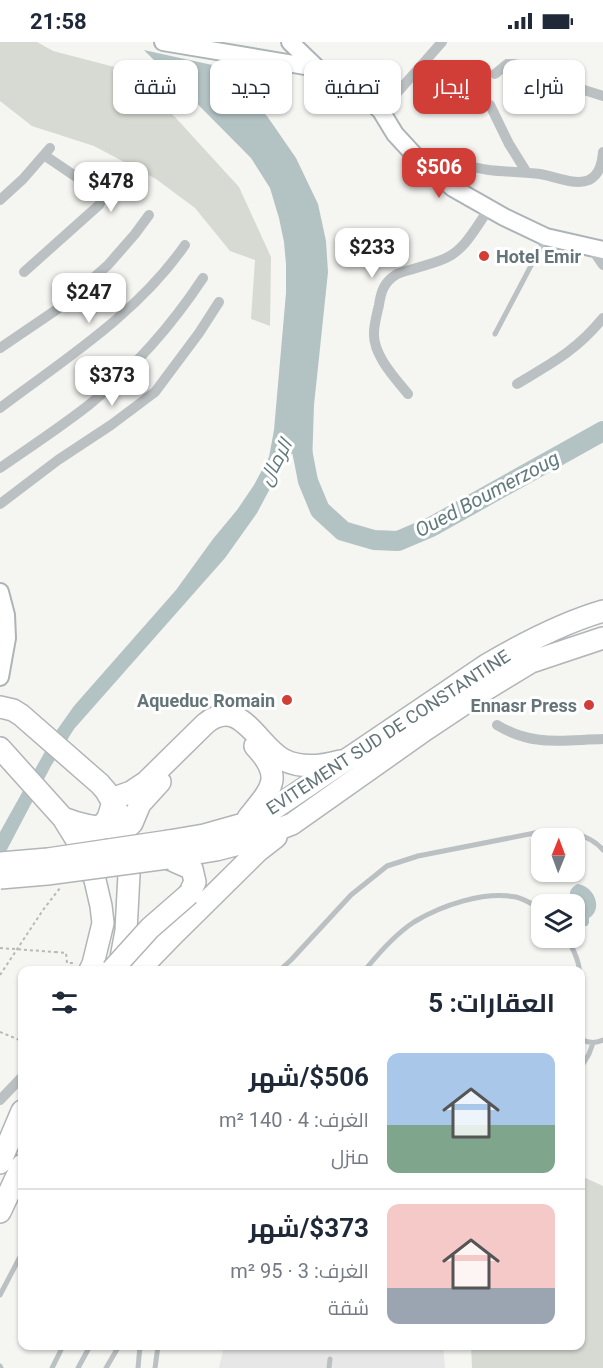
<!DOCTYPE html>
<html lang="ar">
<meta charset="utf-8">
<style>
:root{--surface:#fff;--page:#f6f6f7;--text:#1f2937;--muted:#747a83;--line:#e0e1e3;--accent:#d13d37}
body{margin:0;font-family:Roboto,Cairo,sans-serif;background:var(--page);color:var(--text);direction:rtl;height:100vh;display:flex;flex-direction:column;font-size:22px;white-space:nowrap}
*{box-sizing:border-box;margin:0}
p{font-size:20px;color:var(--muted)}
.icon{flex:none;width:33px;height:33px;fill:none;stroke:currentColor;stroke-width:2;stroke-linecap:round;stroke-linejoin:round}
.map{position:relative;flex:1;overflow:hidden;direction:ltr}
.drawer{position:absolute;left:18px;top:924px;width:567px;height:384px;display:flex;flex-direction:column;background:var(--surface);border-radius:12px;box-shadow:0 2px 4px #0004;direction:rtl}
.drawer>*{flex:none}
.hud{position:absolute;left:18px;top:18px;width:567px;height:54px;direction:rtl;display:flex;gap:12px}
.needle{width:39px;rotate:1deg}
.tools{position:absolute;left:531px;top:786px;display:grid;gap:12px}
.tools a{display:grid;place-items:center;width:54px;height:54px;border-radius:12px;background:var(--surface);box-shadow:0 2px 4px #0004;font-size:30px}
.price{position:absolute;translate:-50% -51px;padding:0 14px;border-radius:12px;background:#fff;color:#222;font-size:20px;line-height:39px;filter:drop-shadow(0 2px 3px #0008)}
.price::after{content:'';position:absolute;left:50%;top:36px;width:18px;height:14px;margin-left:-9px;background:inherit;clip-path:polygon(0 0,100% 0,50% 100%)}
.price.current{background:var(--accent);color:#fff}
ul{padding:0;list-style:none}
li{display:flex;align-items:center;gap:18px;height:150px;padding:0 30px}
li+li{border-top:2px solid var(--line)}
li span{display:grid;place-items:center;flex:none;width:168px;height:120px;border-radius:12px;color:#555}
li>.icon{margin-inline-start:auto}
span .icon{width:72px;height:72px;fill:#fffc;stroke-width:1}
li b{font-size:26px}
h2{display:flex;justify-content:space-between;align-items:center;height:72px;padding:0 30px;font-size:26px}
.chip{padding:0 21px;border-radius:12px;background:var(--surface);box-shadow:0 2px 4px #0004;font-size:21px;line-height:54px}
.chip.current{background:var(--accent);color:#fff}
.status{display:flex;justify-content:space-between;align-items:center;height:42px;padding:0 30px;background:var(--surface);direction:ltr}
.status svg{height:16px;fill:currentColor}
.map>svg:first-child{display:block}
.built{fill:#e6e7e6}
.green{fill:#d6dad2}
.water{fill:#b3c2c3}
.pier{fill:#f5f5f2}
.lines{fill:none;stroke-linecap:round;stroke-linejoin:round}
.river{stroke:#b3c2c3;stroke-width:20}
.secondary-casing{stroke:#adb4b7;stroke-width:20}
.highway-casing{stroke:#b1b5b7;stroke-width:24}
.path{stroke:#b5b9ba;stroke-width:2;stroke-dasharray:3 3;stroke-linecap:butt}
.lane{stroke:#bbc0c2;stroke-width:5}
.street{stroke:#bbc0c2;stroke-width:10}
.secondary{stroke:#fff;stroke-width:16}
.highway{stroke:#fff;stroke-width:21}
.highway-bridge-casing{stroke:#b1b5b7;stroke-width:24;stroke-linecap:butt}
.path-bridge{stroke:#b5b9ba;stroke-width:2;stroke-dasharray:3 3;stroke-linecap:butt}
.highway-bridge{stroke:#fff;stroke-width:21}
.poi-dot{fill:#d13d37;stroke:#fff;stroke-width:2}
.labels{text-anchor:middle;dominant-baseline:central;stroke-width:6;stroke-linejoin:round;paint-order:stroke}
.poi-label{font-size:18px;font-weight:bold;fill:#64757a;stroke:#fff;text-anchor:end}
.street-label{font-size:18px;fill:#64757a;stroke:#fff}
.water-label{font-size:20px;font-style:italic;fill:#637b7d;stroke:#fff}
</style>
<div class="status"><b>21:58</b><svg viewBox="0 0 49 12"><path d="M0 12V9h3v3zM5 12V6h3v6zM10 12V3h3v9zM15 12V0h3v12zM26 1h20v11H26zM47 4h2v5h-2z"/></svg></div>
<div class="map">
<svg width="603" height="1326" viewBox="0 0 603 1326">
<rect width="100%" height="100%" fill="#f5f5f2"/>
<!-- built -->
<path class="built" d="M224,1304H443L445,1326H219Z"/>
<!-- green -->
<path class="green" d="M0,0H37L53,9L126,28L175,75L239,145L271,215L270,284L251,277L255,218L230,209L195,166L156,137L94,104L32,84L0,59Z
M581,1134L603,1144V1326H472L471,1304H580Z"/>
<!-- water -->
<path class="water" d="M136,0H188L267,74L296,116L318,162L326,199L328,230L314,363L312,423H299L297,413L289,411L257,471L225,516L74,687L51,724L0,821V790L57,688L74,664L176,548L213,497L237,468L254,443L269,415L274,388L286,251V222L284,200L279,176L270,146L251,116Z
M578,842C595,845 603,867 589,876V881L587,884H584L582,883C581,879 581,876 580,872C576,861 561,850 578,842Z"/>
<!-- pier -->
<path class="pier" d="M133,0H192L217,24L139,7Z"/>
<g class="lines">
<!-- river -->
<path class="river" d="M300,398L308,439L320,468L343,489L374,498L398,499L431,485L603,389"/>
<!-- secondary casing -->
<g class="secondary-casing">
<path id="secondary" d="M163,0L317,26L357,47L381,69L395,92L418,117L453,146L504,175L546,195L603,208
M290,0L317,26
M0,550L6,573L7,596L0,635"/>
</g>
<!-- highway casing -->
<g class="highway-casing">
<path id="highway" d="M0,665L13,668L21,673L100,742L106,749L118,770
M0,706L63,776L84,810L95,838L101,864L103,881L93,922L90,928
M63,776C83,784 106,788 128,785L132,781L140,762L160,740
M248,776C271,747 285,736 255,704
M169,799L204,793L243,782L275,766L488,622C524,601 562,581 603,569
M84,810L93,795L108,776L113,760L117,755L131,750L146,740L205,682C240,652 258,705 284,718C302,727 322,724 340,719
M167,816L216,808L243,801L292,782L425,688L485,648L531,620L603,596
M167,816L192,827L195,840L189,852
M121,927V916L126,889L129,832L127,803
M139,928L172,894L258,809L276,795
M0,1121L22,1069
M0,1170L22,1123"/>
</g>
<!-- path -->
<path class="path" d="M55,910L66,911L67,921H76
M0,933L43,868L60,846
M0,990L22,999"/>
<!-- lane -->
<path class="lane" d="M495,292L545,197
M567,896C578,915 582,928 580,951
M280,928L291,918L351,853L387,824L418,814L545,789C566,789 589,791 603,808
M365,928C378,912 397,891 414,880C442,863 484,849 516,855C524,857 534,863 542,867
M580,997C588,1001 595,1002 603,998
M580,1027L589,1012L593,1001
M0,1253L22,1211
M0,1324L1,1326
M52,1326L63,1304
M78,1326L90,1304
M106,1326L119,1304
M138,1326L140,1304
M155,1326L158,1304
M329,1326L330,1317"/>
<!-- street -->
<path class="street" d="M495,32L507,22H513L519,23L540,34L603,54
M490,63L509,102L527,131
M381,69L442,0
M420,117C445,119 465,124 489,128C506,130 523,130 540,132C554,134 575,144 589,138C600,132 602,121 603,110
M0,158L23,137L50,106
M592,207L603,223
M24,230L99,163L102,157L100,151L44,113
M0,306L59,266L108,223L135,192L149,173
M517,342C552,321 576,309 603,276
M408,352C395,336 373,313 374,291C374,282 377,272 379,263C381,249 384,240 397,232C413,226 431,223 446,216C466,207 477,183 489,167
M0,366C65,317 138,271 185,203
M0,426C30,405 61,385 90,362C134,326 172,283 203,236
M0,462L58,418L111,383L155,350L199,291L219,260
M497,683C533,705 563,698 603,697
M0,1058L22,1035"/>
<!-- secondary -->
<use href="#secondary" class="secondary"/>
<!-- highway -->
<use href="#highway" class="highway"/>
<!-- highway-bridge casing -->
<g class="highway-bridge-casing">
<path id="highway-bridge" d="M0,821L48,817L169,799
M0,836L47,832L167,816
M112,928L150,886L189,852"/>
</g>
<!-- path-bridge -->
<path class="path-bridge" d="M0,906L55,910"/>
<!-- highway-bridge -->
<use href="#highway-bridge" class="highway-bridge"/>
</g>
<!-- markers -->
<g class="poi-dot">
<circle cx="484" cy="214" r="6"/>
<circle cx="287" cy="658" r="6"/>
<circle cx="589" cy="663" r="6"/>
</g>
<g class="labels">
<!-- poi labels -->
<g class="poi-label">
<text x="496" y="214" text-anchor="start">Hotel Emir</text>
<text x="275" y="658">Aqueduc Romain</text>
<text x="577" y="663">Ennasr Press</text>
</g>
<!-- street labels -->
<g class="street-label">
<text transform="translate(388 690) rotate(-33)">EVITEMENT SUD DE CONSTANTINE</text>
</g>
<!-- water labels -->
<g class="water-label">
<text transform="translate(275 420) rotate(-62)">الرمال</text>
<text transform="translate(487 452) rotate(-28)">Oued Boumerzoug</text>
</g>
</g>
</svg>
<div class="tools">
<a><svg class="needle" viewBox="-14 -14 28 28"><path d="M0-13l5 13h-10z" fill="#e53935"/><path d="M0 13l5-13h-10z" fill="#747a83"/></svg></a>
<a><svg class="icon" aria-label="layers" viewBox="0 0 24 24"><path d="M12 4l9 5-9 5-9-5zM3 14l9 5 9-5"/></svg></a>
</div>
<b class="price current" style="left:439px;top:157px">$506</b>
<b class="price" style="left:111px;top:171px">$478</b>
<b class="price" style="left:372px;top:237px">$233</b>
<b class="price" style="left:89px;top:282px">$247</b>
<b class="price" style="left:112px;top:365px">$373</b>
<div class="hud">
<a class="chip">شراء</a>
<a class="chip current">إيجار</a>
<a class="chip">تصفية</a>
<a class="chip">جديد</a>
<a class="chip">شقة</a>
</div>
<section class="drawer">
<h2>العقارات: 5<svg class="icon" aria-label="filters" viewBox="0 0 24 24"><path d="M4 7h16M4 17h16"/><circle cx="9" cy="7" r="2"/><circle cx="15" cy="17" r="2"/></svg></h2>
<ul>
<li><span style="background:linear-gradient(#a9c7e8 60%,#7fa58c 0)"><svg class="icon" aria-label="home" viewBox="0 0 24 24"><path d="M3 11l9-7 9 7M6 9v11h12V9"/></svg></span><div><b>$506/شهر</b><p>الغرف: 4 · 140 m²</p><p>منزل</p></div></li>
<li><span style="background:linear-gradient(#f6c9c9 70%,#9aa5b1 0)"><svg class="icon" aria-label="home" viewBox="0 0 24 24"><path d="M3 11l9-7 9 7M6 9v11h12V9"/></svg></span><div><b>$373/شهر</b><p>الغرف: 3 · 95 m²</p><p>شقة</p></div></li>
</ul>
</section>
</div>
